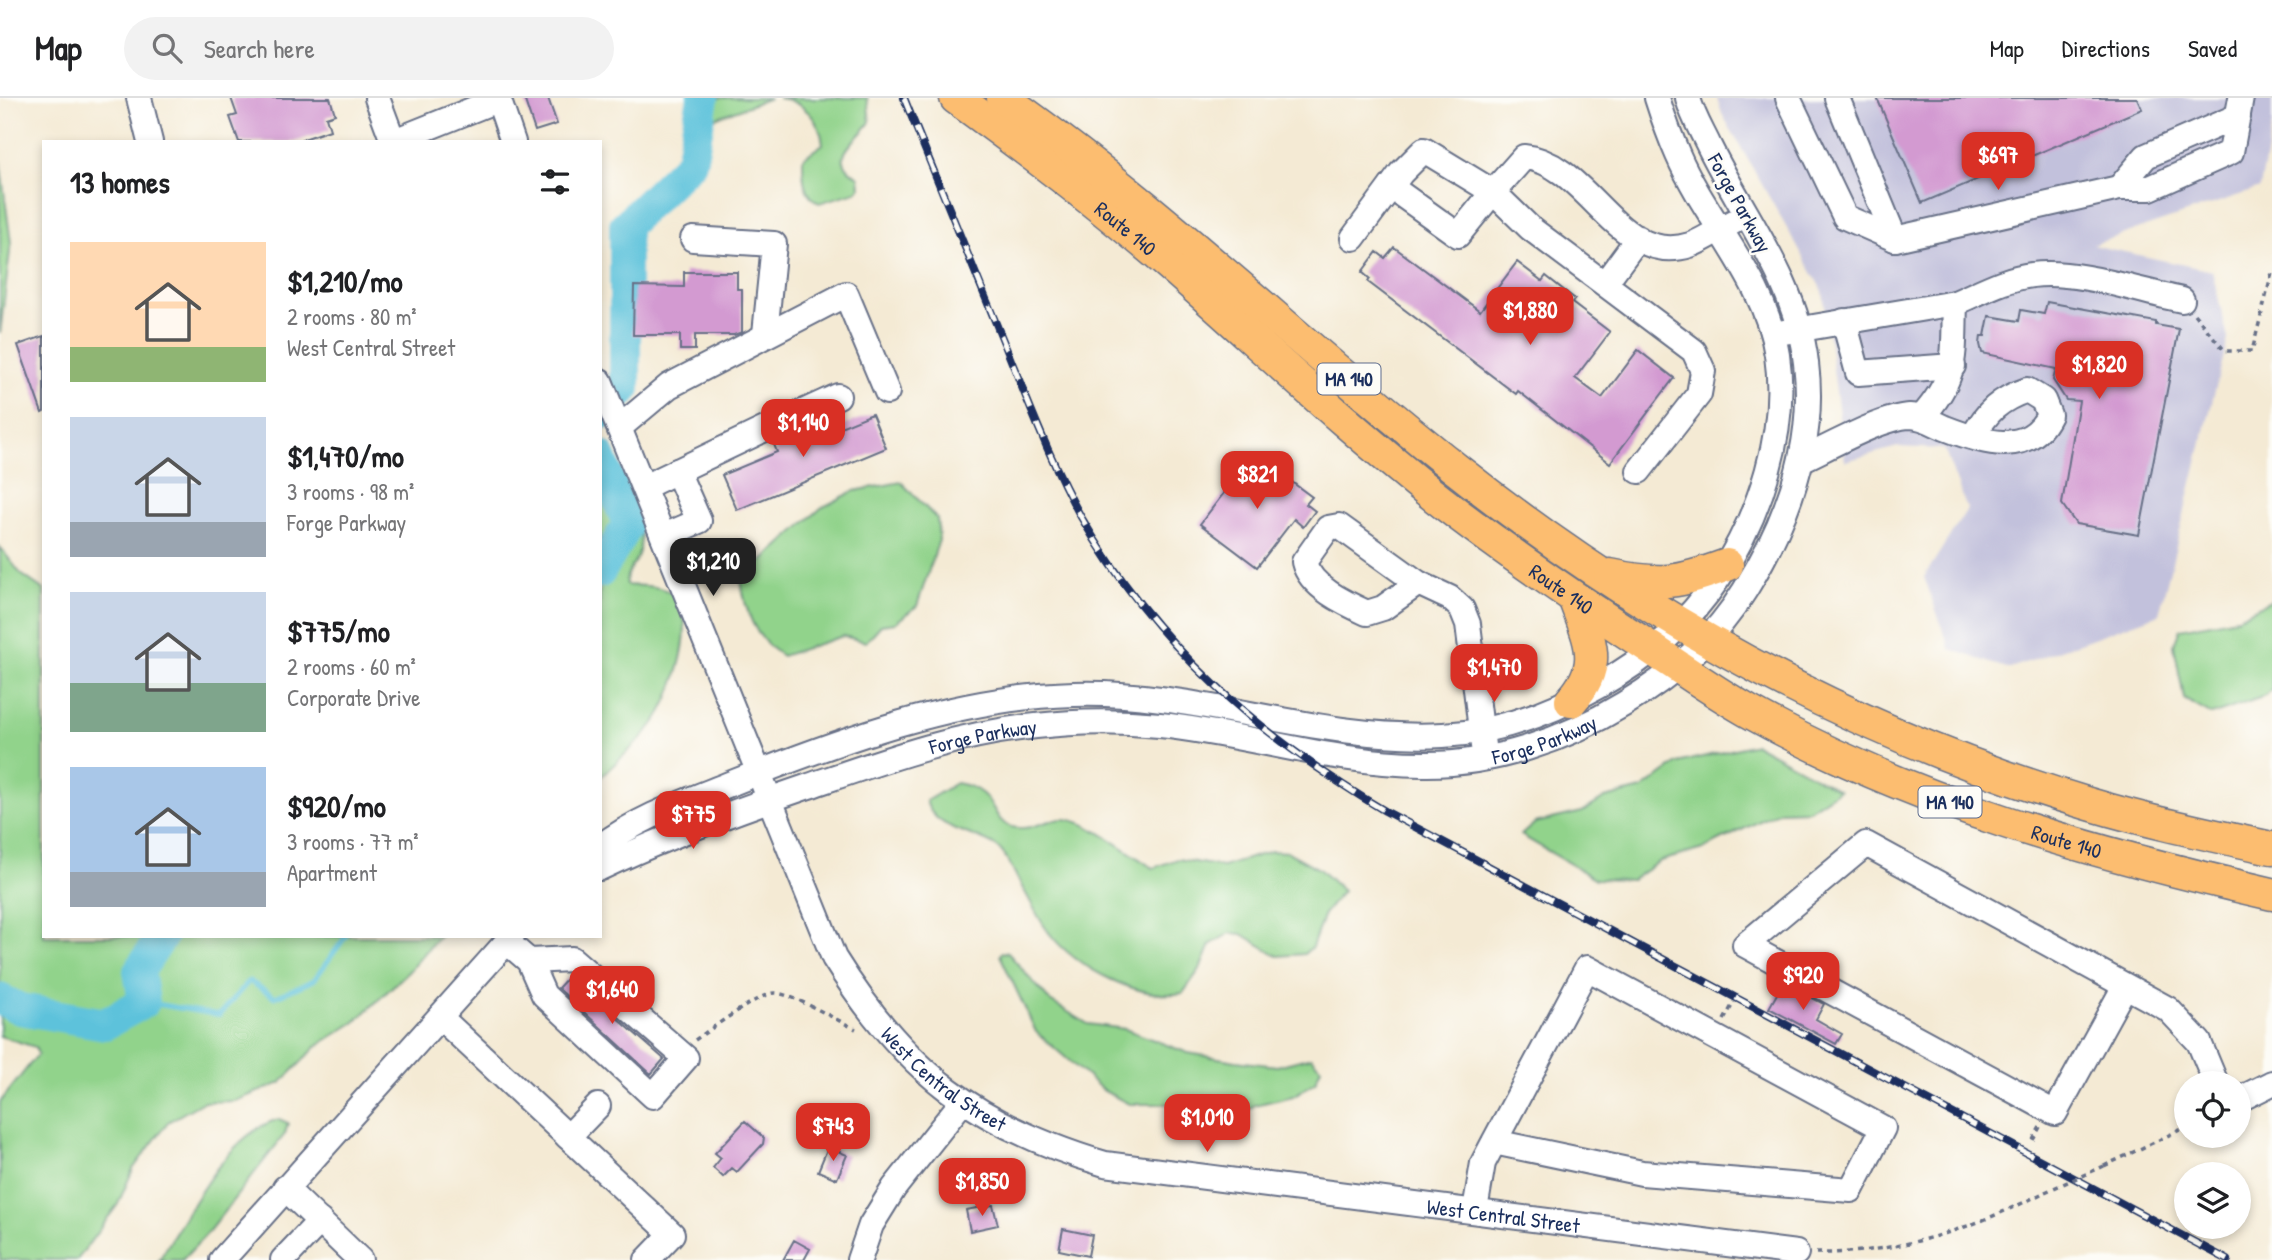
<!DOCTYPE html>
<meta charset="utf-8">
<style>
:root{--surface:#fff;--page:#f2f2f2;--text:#202124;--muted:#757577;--line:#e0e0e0;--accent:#d93025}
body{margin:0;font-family:"Patrick Hand",sans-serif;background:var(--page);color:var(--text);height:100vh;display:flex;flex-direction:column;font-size:26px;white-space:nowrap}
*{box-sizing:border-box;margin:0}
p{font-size:23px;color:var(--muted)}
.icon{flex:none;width:38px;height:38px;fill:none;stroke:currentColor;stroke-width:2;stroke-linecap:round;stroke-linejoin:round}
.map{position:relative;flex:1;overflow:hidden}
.details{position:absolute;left:42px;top:42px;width:560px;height:798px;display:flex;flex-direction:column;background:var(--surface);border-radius:0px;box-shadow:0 4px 10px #0003}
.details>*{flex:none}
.tools{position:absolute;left:2174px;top:973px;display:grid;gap:14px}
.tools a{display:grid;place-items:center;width:77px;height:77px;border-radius:50%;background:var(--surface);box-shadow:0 4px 10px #0003;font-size:35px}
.price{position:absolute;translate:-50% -60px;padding:0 16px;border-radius:14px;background:var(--accent);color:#fff;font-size:23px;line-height:46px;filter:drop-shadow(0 2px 4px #0008)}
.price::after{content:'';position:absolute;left:50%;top:42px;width:21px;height:16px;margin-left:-10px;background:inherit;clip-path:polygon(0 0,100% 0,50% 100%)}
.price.current{background:#222;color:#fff}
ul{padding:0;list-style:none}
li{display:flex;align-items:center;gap:21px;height:175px;padding:0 28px}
li span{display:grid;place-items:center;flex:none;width:196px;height:140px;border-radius:0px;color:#555}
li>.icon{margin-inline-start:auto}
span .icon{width:84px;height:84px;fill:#fffc;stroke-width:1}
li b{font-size:30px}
h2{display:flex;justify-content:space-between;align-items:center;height:84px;padding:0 28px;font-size:30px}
header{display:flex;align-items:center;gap:42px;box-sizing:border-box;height:98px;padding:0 35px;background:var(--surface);border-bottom:2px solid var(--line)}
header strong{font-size:33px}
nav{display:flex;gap:38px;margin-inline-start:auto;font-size:24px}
.search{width:490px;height:63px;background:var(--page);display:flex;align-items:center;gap:18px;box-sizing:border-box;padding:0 24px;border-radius:38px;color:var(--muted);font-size:26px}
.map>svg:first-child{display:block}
.industrial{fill:#c2c1dc}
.green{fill:#91d38b;stroke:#568174;stroke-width:2}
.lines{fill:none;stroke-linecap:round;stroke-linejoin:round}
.stream{stroke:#5dc2db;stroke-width:5}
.river{stroke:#5dc2db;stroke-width:32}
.building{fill:#d39ad1}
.minor-casing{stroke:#677087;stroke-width:28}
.major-casing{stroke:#677087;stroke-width:35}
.path{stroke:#677087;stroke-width:3.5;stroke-dasharray:5 5;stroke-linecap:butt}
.minor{stroke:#fff;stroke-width:24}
.major{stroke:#fcbd6f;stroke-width:32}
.rail-casing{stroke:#1b2f5e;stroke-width:8}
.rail{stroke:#fdfcf7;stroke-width:5;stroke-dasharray:16;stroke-linecap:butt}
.path-bridge{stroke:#677087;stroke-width:3.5;stroke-dasharray:5 5;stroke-linecap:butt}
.labels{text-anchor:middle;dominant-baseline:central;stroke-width:5;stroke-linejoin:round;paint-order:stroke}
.shield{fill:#fdfcf7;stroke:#5f6c8c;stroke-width:2}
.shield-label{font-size:19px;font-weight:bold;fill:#1b2f5e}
.street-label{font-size:21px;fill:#1b2f5e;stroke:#fdfcf7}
</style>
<header>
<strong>Map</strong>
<div class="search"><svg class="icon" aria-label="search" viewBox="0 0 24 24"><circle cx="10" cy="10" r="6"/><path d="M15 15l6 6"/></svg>Search here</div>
<nav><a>Map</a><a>Directions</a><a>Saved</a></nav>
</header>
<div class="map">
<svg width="2272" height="1162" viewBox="0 0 2272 1162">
<rect width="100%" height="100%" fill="#fdfcf7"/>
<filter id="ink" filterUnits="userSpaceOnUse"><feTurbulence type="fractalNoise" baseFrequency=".0143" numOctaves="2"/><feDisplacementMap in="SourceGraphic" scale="14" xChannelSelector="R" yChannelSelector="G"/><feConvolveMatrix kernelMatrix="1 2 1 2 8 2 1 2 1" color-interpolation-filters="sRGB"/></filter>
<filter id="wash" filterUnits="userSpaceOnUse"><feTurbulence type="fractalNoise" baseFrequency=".00686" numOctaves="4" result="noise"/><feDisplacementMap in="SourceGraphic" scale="28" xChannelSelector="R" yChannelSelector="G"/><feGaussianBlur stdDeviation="1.57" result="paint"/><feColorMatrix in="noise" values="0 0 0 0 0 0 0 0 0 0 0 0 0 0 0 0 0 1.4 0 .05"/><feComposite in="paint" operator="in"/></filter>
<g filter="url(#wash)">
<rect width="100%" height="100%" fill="#f4ead4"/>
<!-- industrial -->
<path class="industrial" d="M1717,0H2272V26L2260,90L2092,147L2212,173L2228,241L2159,516L2008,571L1950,551L1924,479L1967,411L1944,351L1898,349L1845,363L1823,194L1722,16Z"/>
<!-- green -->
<path class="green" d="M698,0H770L693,28Z
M778,0H867L870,24C858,43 824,59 859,79L860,89L856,94L819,105C802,95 803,78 803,60L823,46C821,23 803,2 778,0Z
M0,63L11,145L0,236Z
M616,364C629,393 647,420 639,453C636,467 625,472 626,487C637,488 653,487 663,491C706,505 675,592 659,618C645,640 619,661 600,680V384Z
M901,384L937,421L939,442L917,508L895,525L881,527L866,544L843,538L782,558C754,541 745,512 741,482L821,410L854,393Z
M0,449L21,476L44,492V838H439L409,873L355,924L317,948L281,985L235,1003L203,1004L168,1024L133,1071L118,1106L77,1162H0V1004L38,956L35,949L0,938Z
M2272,502V593L2265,598L2212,617L2184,601L2174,547L2180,531L2236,520Z
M1755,646L1839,692L1809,712L1780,713L1703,751L1660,763L1632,782L1596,781L1521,737L1535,725L1582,714L1605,700L1642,691L1678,665Z
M956,685C1000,692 988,722 1012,729C1031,734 1047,720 1065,721C1090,723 1130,756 1153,770L1178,761L1223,769L1271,753L1288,754L1319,771L1343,793L1324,816L1312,849L1304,856L1278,858L1242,836L1230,835L1210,847L1200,871L1183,895C1141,903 1076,870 1050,836C1040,824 1033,808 1025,794C1017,782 1008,757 997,749C976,734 934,733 926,703Z
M1002,854L1008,855L1050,903L1088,926L1125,931L1188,955L1236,963L1277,968L1311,959L1321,970L1315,984L1293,998L1255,1007L1244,1015L1219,1019L1171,1006H1129L1104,993L1036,934L1000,857Z
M279,1021L288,1025L285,1036L205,1138L182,1162H159C187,1118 226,1035 279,1021Z"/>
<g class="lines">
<!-- stream -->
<path class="stream" d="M144,904L219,917L249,883L275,899L314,882L346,838"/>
<!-- river -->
<path class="river" d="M600,317L625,290V128L691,64L703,0
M600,358L628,426L600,474
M0,901L20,911L105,926L144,904L139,873L162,838"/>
</g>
<g id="blocks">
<!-- building -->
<path class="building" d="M231,0H330L335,16L326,19L330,32L295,44H239L230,19L237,17Z
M524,0H548L557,26L535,33Z
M1877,0H2137L2142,11L1922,105Z
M1394,149L1480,213L1517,164L1542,183L1546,178L1575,201L1572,205L1610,234L1575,280L1602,300L1638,252L1674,280L1610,365L1518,293L1516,296L1368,184L1370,181L1362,174L1377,154L1385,160Z
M684,174H737V191H742V234L734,237H695V252H680V237H633L634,188L684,189Z
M2047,204L2156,224V227L2179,231L2139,437L2076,426L2062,406L2079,303L2066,302L2053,282L2056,271L1982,255L1980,246L1981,238H1985L1989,218L2019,223L2021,212L2044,216Z
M44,238V314L42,315L18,247Z
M872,316L886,350L737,412L722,377L777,354L773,344L778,340L821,322L826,335Z
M1254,356L1312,399L1306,406L1315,413L1303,429L1294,421L1257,469L1200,426Z
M569,878L664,961L651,976L558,890Z
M1783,885L1824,906L1816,921L1842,936L1836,946L1769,910Z
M745,1023L764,1040L763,1046L737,1074L732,1070L723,1079L713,1070L721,1060L715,1055Z
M828,1049L847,1057L837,1081L818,1073Z
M993,1107L998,1127L970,1133L966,1112Z
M1063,1131L1092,1137L1088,1158L1059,1152Z
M794,1142L810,1151L804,1162H783Z"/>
</g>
</g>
<g filter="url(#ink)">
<use href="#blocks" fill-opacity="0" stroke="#677087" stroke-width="2"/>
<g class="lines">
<!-- minor casing -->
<g class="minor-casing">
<g id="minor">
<path d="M139,0L150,44"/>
<path d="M377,0L393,43"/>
<path d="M498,0L513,44"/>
<path d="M1788,0L1845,119L1895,141L2119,90H2150L2231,54L2241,0"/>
<path d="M1837,0L1895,141"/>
<path d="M392,44L499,1"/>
<path d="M1391,89L1458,137L1493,94L1530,130L1694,253L1703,273L1699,296L1639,373"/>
<path d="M2119,90L2146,58L2238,18"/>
<path d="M1353,140L1401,75L1424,52L1493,94L1524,59C1588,64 1618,170 1690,147C1705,142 1719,131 1733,124"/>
<path d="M693,141L774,146L765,236"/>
<path d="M1605,185L1638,140"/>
<path d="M1955,205C1979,195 2005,180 2032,177C2076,171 2138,193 2182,202"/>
<path d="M1844,223L1858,275L1953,268"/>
<path d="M1784,234L1955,205C1953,259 1959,277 1922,319"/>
<path id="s1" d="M600,283L834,860C905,974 977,1028 1105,1066L1796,1155"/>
<path d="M779,325L838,298"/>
<path d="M620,329L669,288L846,196L887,294"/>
<path d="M1801,362C1829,349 1882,319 1910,318C1923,318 1933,325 1945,330C1981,344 2028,360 2049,317L2043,302L2027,292C2000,301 1986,314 1973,339"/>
<path d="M644,389L767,330"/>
<path d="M664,438L699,423L677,373"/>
<path d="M1418,485L1383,510L1367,515C1345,505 1310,489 1304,464L1328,430L1339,428L1418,485L1450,500L1462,511L1468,526L1483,648"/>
<path d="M600,749C639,719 687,703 732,685C840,642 956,599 1074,596C1198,592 1319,644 1443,637C1498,634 1551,615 1598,588C1647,561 1688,526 1719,479C1760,417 1788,333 1777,257C1766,182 1707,124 1678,57C1670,39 1663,19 1657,0"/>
<path id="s2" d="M600,770C667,738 736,713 806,689C882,663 956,636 1036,628C1078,623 1119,623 1160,627C1248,636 1334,666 1423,666C1493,667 1565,642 1624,606C1674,576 1715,541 1745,492C1787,424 1816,345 1806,265C1797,185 1744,119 1709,48C1702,33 1692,17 1688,0"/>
<path d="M507,844L529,863L544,897L653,998L686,960L572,861L529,863"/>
<path d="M2125,888L2055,1015L1745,847L1866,746L2168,911L2199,944L2216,985"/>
<path d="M441,920L672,1136L647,1162"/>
<path d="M2238,1002L2272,985"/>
<path d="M568,1039L598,1008"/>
<path d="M285,1090L360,1162"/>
<path d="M1475,1112L1483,1065L1494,1044L1587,870L1883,1030L1851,1092L1642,1075L1494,1044"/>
<path d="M222,1162L512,838"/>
<path d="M283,1162L320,1123"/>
<path d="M859,1162L871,1127L894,1090L962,1004"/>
</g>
</g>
<!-- major casing -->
<g class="major-casing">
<g id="major">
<path id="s3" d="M956,0C1032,55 1107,112 1178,174C1264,250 1347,329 1438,401C1506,454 1577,502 1649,549C1682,571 1714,594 1748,613C1910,704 2092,755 2272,796"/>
<path d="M1003,0C1163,112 1303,250 1456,371C1645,521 1858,637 2089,706C2149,724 2211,737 2272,750"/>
<path d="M1610,477C1662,488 1678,485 1727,467"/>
<path d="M1571,603C1604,566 1590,544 1575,502"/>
</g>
</g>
<!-- path -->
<path class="path" d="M2194,216L2225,253H2252L2272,175
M1724,922L1734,904
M695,942C708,933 761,894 775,895C791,895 838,923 856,931
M2033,1042L2040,1029
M2104,1068L2186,1029
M1816,1155C1898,1156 1972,1131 2045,1094"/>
<!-- minor -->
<use href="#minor" class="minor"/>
<!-- major -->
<use href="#major" class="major"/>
<!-- rail casing -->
<g class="rail-casing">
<path id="rail" d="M904,0C937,82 971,163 1004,245C1028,303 1050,363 1081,419C1155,547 1260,639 1385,713L2228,1162"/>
</g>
<!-- rail -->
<use href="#rail" class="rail"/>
<!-- path-bridge -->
<path class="path-bridge" d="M2045,1094L2104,1068"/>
</g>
</g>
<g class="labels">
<!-- shield labels -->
<g class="shield">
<rect x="1317.5" y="265.5" width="63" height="31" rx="5"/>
<rect x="1918.5" y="688.5" width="63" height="31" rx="5"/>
</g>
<g class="shield-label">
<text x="1349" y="281">MA 140</text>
<text x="1950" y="704">MA 140</text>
</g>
<!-- street labels -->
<g class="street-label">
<text transform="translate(1740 105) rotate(61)">Forge Parkway</text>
<text stroke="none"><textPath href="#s3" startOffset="214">Route 140</textPath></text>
<text stroke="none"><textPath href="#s3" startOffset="780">Route 140</textPath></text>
<text stroke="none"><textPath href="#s2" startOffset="406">Forge Parkway</textPath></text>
<text stroke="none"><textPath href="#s2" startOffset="975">Forge Parkway</textPath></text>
<text stroke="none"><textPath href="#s3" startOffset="1348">Route 140</textPath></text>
<text stroke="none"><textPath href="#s1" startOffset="788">West Central Street</textPath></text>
<text stroke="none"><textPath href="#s1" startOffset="1374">West Central Street</textPath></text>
</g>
</g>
</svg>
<div class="tools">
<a><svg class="icon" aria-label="locate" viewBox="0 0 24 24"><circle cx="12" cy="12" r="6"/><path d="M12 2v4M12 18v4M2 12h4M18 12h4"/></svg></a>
<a><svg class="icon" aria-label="layers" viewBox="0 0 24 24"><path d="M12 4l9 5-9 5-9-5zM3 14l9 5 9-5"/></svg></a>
</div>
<b class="price" style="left:1998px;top:94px">$697</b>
<b class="price" style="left:1530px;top:249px">$1,880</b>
<b class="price" style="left:2099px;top:303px">$1,820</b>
<b class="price" style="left:803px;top:361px">$1,140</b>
<b class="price" style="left:1257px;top:413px">$821</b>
<b class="price current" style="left:713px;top:500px">$1,210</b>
<b class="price" style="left:1494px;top:606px">$1,470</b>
<b class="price" style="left:693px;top:753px">$775</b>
<b class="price" style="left:1803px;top:914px">$920</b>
<b class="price" style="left:612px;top:928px">$1,640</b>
<b class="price" style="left:1207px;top:1056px">$1,010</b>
<b class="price" style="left:833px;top:1065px">$743</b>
<b class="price" style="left:982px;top:1120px">$1,850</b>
<section class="details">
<h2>13 homes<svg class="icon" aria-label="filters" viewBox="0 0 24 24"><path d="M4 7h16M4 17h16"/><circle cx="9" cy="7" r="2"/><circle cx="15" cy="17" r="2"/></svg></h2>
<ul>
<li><span style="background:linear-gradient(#ffd9b3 75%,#8fb573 0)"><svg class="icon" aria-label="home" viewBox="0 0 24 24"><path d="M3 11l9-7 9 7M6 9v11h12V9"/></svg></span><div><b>$1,210/mo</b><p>2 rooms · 80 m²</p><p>West Central Street</p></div></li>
<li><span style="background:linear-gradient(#c9d6e8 75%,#9aa5b1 0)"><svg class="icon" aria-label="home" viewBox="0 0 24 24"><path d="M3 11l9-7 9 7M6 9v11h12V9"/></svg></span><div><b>$1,470/mo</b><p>3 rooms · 98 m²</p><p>Forge Parkway</p></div></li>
<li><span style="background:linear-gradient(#c9d6e8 65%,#7fa58c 0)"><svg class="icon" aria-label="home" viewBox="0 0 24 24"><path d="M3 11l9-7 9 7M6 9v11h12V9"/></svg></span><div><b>$775/mo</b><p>2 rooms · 60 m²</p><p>Corporate Drive</p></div></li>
<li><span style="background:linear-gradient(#a9c7e8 75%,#9aa5b1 0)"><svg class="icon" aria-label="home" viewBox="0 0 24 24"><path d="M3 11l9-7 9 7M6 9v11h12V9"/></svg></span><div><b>$920/mo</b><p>3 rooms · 77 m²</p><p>Apartment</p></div></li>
</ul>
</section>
</div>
